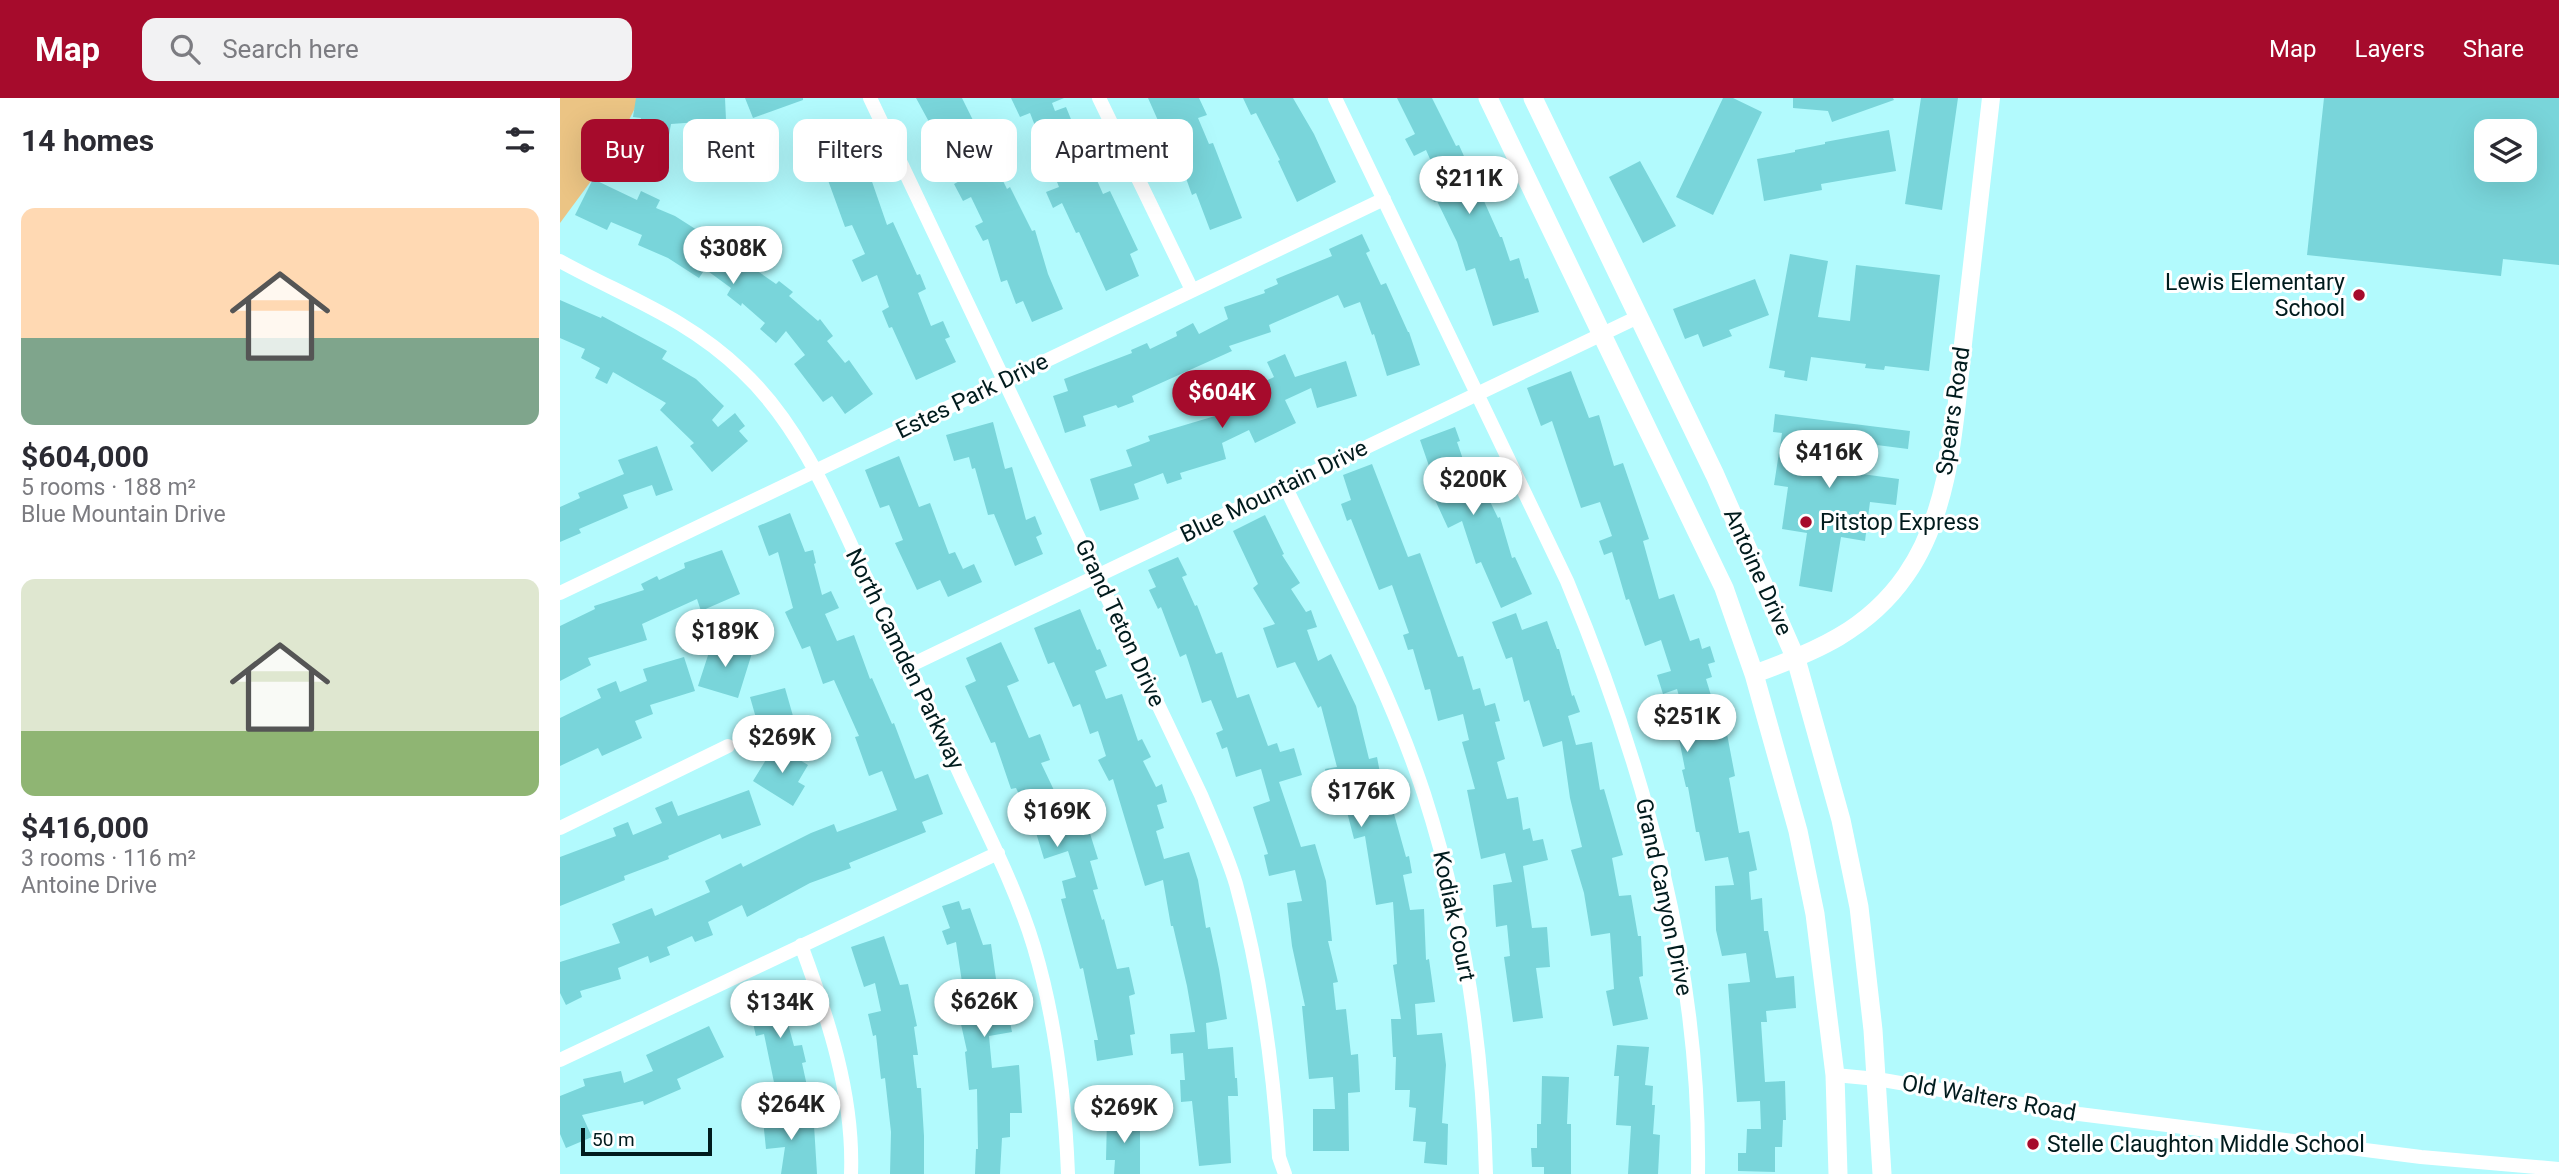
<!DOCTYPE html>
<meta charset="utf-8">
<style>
:root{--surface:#fff;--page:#f2f2f3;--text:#2b2b33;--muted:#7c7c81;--accent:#a60b2c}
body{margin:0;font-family:Roboto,sans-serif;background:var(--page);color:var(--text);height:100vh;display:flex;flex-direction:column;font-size:26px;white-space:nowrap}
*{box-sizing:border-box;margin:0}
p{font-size:23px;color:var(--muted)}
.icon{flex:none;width:38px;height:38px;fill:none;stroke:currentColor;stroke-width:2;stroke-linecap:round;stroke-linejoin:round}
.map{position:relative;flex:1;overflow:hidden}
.side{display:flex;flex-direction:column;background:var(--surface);width:560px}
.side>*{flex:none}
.hud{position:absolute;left:21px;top:21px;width:665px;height:63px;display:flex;gap:14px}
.buttons{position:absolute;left:1914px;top:21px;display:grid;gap:14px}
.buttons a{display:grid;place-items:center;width:63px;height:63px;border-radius:14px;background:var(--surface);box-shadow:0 7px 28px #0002;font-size:35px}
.scale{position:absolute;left:21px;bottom:18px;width:131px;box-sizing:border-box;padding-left:7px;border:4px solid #001b1d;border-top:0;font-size:19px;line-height:24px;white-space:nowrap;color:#001b1d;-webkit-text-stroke:5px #fff;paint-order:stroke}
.price{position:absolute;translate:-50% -60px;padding:0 16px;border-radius:24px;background:#fff;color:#222;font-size:23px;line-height:46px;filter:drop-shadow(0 2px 4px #0008)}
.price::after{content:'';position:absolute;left:50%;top:42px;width:21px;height:16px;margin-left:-10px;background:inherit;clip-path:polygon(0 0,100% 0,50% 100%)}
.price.active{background:var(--accent);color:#fff}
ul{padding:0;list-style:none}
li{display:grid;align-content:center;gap:14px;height:371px;padding:0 21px}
li span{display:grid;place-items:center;height:217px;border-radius:14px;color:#555}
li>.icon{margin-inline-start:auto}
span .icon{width:126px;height:126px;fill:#fffc;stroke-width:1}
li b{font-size:30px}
h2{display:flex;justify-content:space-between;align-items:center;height:84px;padding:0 21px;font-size:30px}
.tag{padding:0 24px;border-radius:14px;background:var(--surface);box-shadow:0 7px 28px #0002;font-size:24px;line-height:63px}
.tag.active{background:var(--accent);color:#fff}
header{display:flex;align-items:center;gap:42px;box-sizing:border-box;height:98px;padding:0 35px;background:var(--accent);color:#fff}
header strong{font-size:33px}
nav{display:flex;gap:38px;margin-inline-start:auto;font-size:24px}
.search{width:490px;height:63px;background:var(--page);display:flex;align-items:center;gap:18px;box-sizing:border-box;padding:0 24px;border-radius:14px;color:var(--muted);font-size:26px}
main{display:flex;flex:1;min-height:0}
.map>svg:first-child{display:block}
.green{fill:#ebc484}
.building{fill:#79d5da;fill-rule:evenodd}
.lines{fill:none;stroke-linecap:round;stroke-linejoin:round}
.minor{stroke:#fff;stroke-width:14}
.tertiary{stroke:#fff;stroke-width:18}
.secondary{stroke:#fff;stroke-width:19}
.poi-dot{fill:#a60b2c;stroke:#fff;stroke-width:2.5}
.labels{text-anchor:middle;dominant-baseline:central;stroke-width:6;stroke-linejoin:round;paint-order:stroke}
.poi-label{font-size:23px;fill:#001b1d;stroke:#fff;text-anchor:start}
.street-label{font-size:23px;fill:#001b1d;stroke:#fff}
</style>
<header>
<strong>Map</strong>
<div class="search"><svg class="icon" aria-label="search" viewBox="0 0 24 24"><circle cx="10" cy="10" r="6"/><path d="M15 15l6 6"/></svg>Search here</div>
<nav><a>Map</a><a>Layers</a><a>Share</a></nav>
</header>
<main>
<section class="side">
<h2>14 homes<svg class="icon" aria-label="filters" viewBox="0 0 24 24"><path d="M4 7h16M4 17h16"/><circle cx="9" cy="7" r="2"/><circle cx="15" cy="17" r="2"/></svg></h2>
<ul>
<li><span style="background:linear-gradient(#ffd9b3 60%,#7fa58c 0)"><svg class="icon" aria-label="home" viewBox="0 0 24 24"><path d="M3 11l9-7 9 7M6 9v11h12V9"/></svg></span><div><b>$604,000</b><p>5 rooms · 188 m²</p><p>Blue Mountain Drive</p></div></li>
<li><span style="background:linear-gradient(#dfe7d0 70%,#8fb573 0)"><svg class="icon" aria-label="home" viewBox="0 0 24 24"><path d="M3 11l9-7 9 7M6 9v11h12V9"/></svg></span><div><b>$416,000</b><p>3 rooms · 116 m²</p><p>Antoine Drive</p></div></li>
</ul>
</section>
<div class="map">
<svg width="1999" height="1076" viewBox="0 0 1999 1076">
<rect width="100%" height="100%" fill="#b2fafd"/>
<!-- green -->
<path class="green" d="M0,0H80L54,52L0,125Z"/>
<!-- building -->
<path class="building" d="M76,0H165L166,22L111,26L108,42L79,36L81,20L73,19Z
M185,0H243V2L193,20Z
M356,0H402L447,91L450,89L472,133L475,132L488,176L503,211L472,224L463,203L456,206L447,182L441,184L428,141L423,143L415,128L423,124L411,99L403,103L394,86L405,80L391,52L386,55Z
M451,0H504L492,5L495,13L506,9L524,53L530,50L538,69L532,71L543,96L550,93L578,152L570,156L579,178L546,193L519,134L516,135L502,105L493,110L486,94L499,89L470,15L460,19Z
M588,0H639L647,17L638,20L649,46L653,45L682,120L650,132L636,95L632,97L616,52L612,54Z
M683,0H733L754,36L776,84L737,104L718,63L720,62L696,15L691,17Z
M837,0H872L896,48L899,47L940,139H942L950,163L959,160L965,181L968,180L979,214L933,228L915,170L906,173L897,144L877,103L874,104L867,86L879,81L866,52L854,58L845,41L855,36Z
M1163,0H1173L1202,14L1153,117L1116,99Z
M1233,0H1333L1334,2L1272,24L1268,13L1233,10Z
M1361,0H1398L1382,112L1345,106Z
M1764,0H1999V167L1943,161L1941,178L1747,157ZM1927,33H1965V72H1927Z
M287,26L305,76L309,75L327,127L333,124L357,177L360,176L366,191L358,195L371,228L383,223L390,239L385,241L396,264L356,282L332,229L329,230L322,213L329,209L317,177L302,184L292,162L305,156L292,127L285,129L265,74L256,77L250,61L257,58L250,40Z
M1329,32L1336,73L1261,86L1262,92L1204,103L1197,61L1235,54V52L1265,46V44Z
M1080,63L1116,128L1083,145L1049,79Z
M33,81L77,102L81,93L100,102L96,110L115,118L173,155L178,147L195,159L189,167L216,186L219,183L233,194L229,198L258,223L260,221L273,238L267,243L285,265L289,262L313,296L285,316L272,298L263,304L234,266L245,257L226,233L216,245L200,231L205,225L182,205L181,208L167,197L171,190L145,171L139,180L108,160L78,147L82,137L51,124L47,132L15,117Z
M802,136L810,153L806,155L821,187L826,185L848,234H849L860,267L827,278L814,236L812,237L800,204L784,210L778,197L709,227L711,234L669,248L672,253L572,298L574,304L558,310L556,307L523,318L526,328L505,335L493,298L508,293L504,281L572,255L571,252L587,245L590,251L617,238L616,234L633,225L639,236L668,221L664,209L705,195L704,192L718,186L716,181L772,158L769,151Z
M1230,156L1268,163L1258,219L1290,223L1296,167L1380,177L1369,273L1325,268L1324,272L1305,270L1306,266L1251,259L1247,283L1224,279L1225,273L1209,270Z
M1195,181L1209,217L1169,232L1172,238L1143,249L1138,236L1125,241L1113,211Z
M0,202L41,220L42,218L107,253L102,261L136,281L164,308L152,322L158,329L175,315L185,328L179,333L188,343L152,374L130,348L134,345L100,312L106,305L53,274L47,286L35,280L40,270L21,260L25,251L0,240Z
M725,256L735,279L786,263L797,298L757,310L751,290L725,302L736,325L695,345L689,332L662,345L666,361L620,375L622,381L607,386L603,375L574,386L579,401L540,413L530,381L572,368L566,352L590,343L588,338L655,318L653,313L699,291L697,287L714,279L707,264Z
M1011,273L1029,320L1039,317L1054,368L1063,365L1089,441L1083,443L1099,501L1114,496L1130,543L1139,540L1142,551L1150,548L1155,564L1148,566L1152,579L1146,581L1163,637L1167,636L1175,678L1169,680L1179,735L1189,733L1197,772L1189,774L1191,802L1202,800L1204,833H1208L1216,880L1234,878L1236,910L1206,913L1207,924H1201L1205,984L1225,983L1226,1022H1223L1222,1049H1215V1074L1178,1073V1055H1186L1187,1031H1201L1200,1003L1177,1004L1168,886L1190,884L1186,855L1162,858L1156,832L1155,788L1174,787L1168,759L1145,763L1139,734H1136L1128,689H1126L1122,672L1125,671L1119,641H1117L1111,623L1125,619L1117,591L1103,596L1097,577L1111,573L1101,542L1085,548L1069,501L1066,502L1052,454L1044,457L1039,443L1052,438L1040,404L1021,410L992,323L981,328L967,290Z
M1215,316L1350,333L1348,351L1262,340L1257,370L1339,381L1336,407L1310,404L1305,443L1281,439L1272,494L1239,488L1247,435L1222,431L1228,389L1214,387L1222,335L1213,334Z
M433,324L445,371L452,369L466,422L475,418L482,436L476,439L483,456L455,468L434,416L428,417L415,370L412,371L409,359L394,363L386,337Z
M895,329L900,343L897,344L914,393L923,389L938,420L940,419L952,460L955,459L972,496L941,510L921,464L916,466L902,423L888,430L871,393L877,391L860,342Z
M97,348L113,392L96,398L92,387L63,397L68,410L19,431L21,435L0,444V409L20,400L18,395L64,376L58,362Z
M339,358L359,409L370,405L389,456L395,454L403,471L414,466L422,484L388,499L380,482L357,492L335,445L343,442L329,407L320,410L305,372Z
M812,366L848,459L860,455L898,559L903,558L913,592L920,590L925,608L935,605L940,623L935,624L945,661L937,664L947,701L958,699L963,732L970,730L973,743L983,741L988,762L963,768L972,830L987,829L990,869L976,870L983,920L953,924L944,859L950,858L947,827L936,829L933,787L952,784L945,755L921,761L907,692L915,691L902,644L909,642L903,616L878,623L870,591L865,592L853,551L848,552L843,537L849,535L832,487L819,492L791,421L787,423L781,406L791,402L783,377Z
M230,415L245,454L253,452L256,465L254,466L262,497L271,493L279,510L265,516L277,543L294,537L310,581L312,580L332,626L334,625L355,681L368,676L383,716L362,724L366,734L289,765L291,770L250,785L187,819L182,807L148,824L153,837L135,844L132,838L107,849L110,857L90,865L88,858L58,870L61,881L20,893L22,899L6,907L0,895V864L60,845L52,826L92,810L95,818L150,794L145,783L181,765L183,769L251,735L274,726L277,734L337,712L322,673L309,678L295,639L299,638L274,582L263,586L250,548L242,551L225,514L233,510L218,454L209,458L198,428Z
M705,417L724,456L722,457L740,485L731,491L746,514L751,512L757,529L747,532L758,563L771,556L796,608L809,661L817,659L820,675L809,678L816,709L831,705L846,759L849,758L852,775L843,777L850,812L864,811L866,862L869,861L875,904L855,906L857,937L882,935L886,967L882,1025L888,1026L887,1067L864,1065L866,1044L853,1043L856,1010L849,1009L850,992H835L836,959H833L831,921H841L833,867L837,866L833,804L816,807L805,738L794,741L786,710L775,713L765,671L777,669L761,608L758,610L735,564L717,570L703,530L715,526L693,490L698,486L673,433Z
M162,452L180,496L141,513L137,501L82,526L87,542L28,560L31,567L0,583V528L35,511L34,508L84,492L81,486L97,478L99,482L125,470L124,465Z
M618,459L627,477L622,479L635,508L637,507L656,556L662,554L677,600L689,596L708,648L717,645L720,654L734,650L742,677L719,684L741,749L755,746L766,783L772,843H768L778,884L773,885L776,912L786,911L791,957L798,956L800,994L788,995L789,1053H753V1011H775L773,979L749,981L742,908H745L732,848L727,805L742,803L735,772L709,778L704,757L708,756L693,709L710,703L701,671L676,679L667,649L662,651L656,635L663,632L651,602L642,605L626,556L620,559L601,509L598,511L589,492L596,489L588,472Z
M520,511L537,552L540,551L547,568L535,573L546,601L562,596L578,643L582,641L591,659L583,663L596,689L602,686L607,704L597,707L604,730L596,733L604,761L629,754L638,782L646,830L650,829L659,871L667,921L646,925L648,951L673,949L675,980H677L678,998H668L671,1065L639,1068L632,1003L621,1004L620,982H625L623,955L611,956L610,936L635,934L627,888L613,828H611L603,782L585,788L553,681L549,683L538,662L546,658L538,633L530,636L520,606L513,609L494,564L488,566L474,530Z
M956,515L962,532L987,523L997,551H999L1012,598L1014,597L1020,614L1008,618L1016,647L1032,644L1040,692L1044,691L1063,757L1052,760L1059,798L1071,797L1078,838H1081L1083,878L1079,879L1088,921L1053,928L1046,893L1054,891L1050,835L1031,838L1024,795L1011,752L1022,749L1010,700L1002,643L983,649L969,602L964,604L952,559L946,561L932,524Z
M153,542L192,555L178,600L138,588Z
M441,544L459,583L447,588L469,640L480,636L490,662L481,665L512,730L527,726L538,761L530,763L538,791L533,792L542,822L544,821L557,871L569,869L575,896L569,898L575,936L570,937L573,957L537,963L534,942H538L523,870L520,871L501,801L506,800L502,783L516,779L508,753L484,761L474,728L456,690L451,691L435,644L431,645L405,588L416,583L406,560Z
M124,559L135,593L90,607L93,616L75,623L82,640L42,658L38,650L0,668V620L41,600L37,591L56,583L60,594L87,583L83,571Z
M225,590L237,632L202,641L190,599Z
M215,647L248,667L238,684L245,688L233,708L193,683Z
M189,692L201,727L162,741L160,736L108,758L109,761L64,778L65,782L0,808V759L56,738L53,730L68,724L73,737L102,725L95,710L112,703L118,718Z
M399,803L402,812L410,810L423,847L431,846L438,895L444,894L452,934L429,938L432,970L459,967L462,1015H450V1039L442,1040L440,1076H415L416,1051H418L417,991L409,992L405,954L407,953L398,913L406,911L396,844L387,847L382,833L390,830L382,808Z
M324,838L340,887L348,886L357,928L354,929L358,957H353L357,990H361L364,1038V1076H330L331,1034L325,980L321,981L316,937L313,938L308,916L321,913L315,885L304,889L291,849Z
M226,890L231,909L224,911L234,948L242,947L246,964L242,965L247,988L216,994L204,936L196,938L192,921L197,919L192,900Z
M149,928L164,959L117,981L121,991L84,1007L83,1003L22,1017L32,1039L6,1050L0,1036V998L25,988L23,981L61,973L64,985L93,973L86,957Z
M1057,947L1089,949L1085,987L1093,988L1092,1007H1095L1093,1036L1100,1037L1098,1076H1068L1071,1028L1056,1027L1059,978H1054Z
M982,978L1009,979L1007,1026H1011V1076H984V1069H972L971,1050H977V1026H981Z
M228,1009L230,1029L254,1027L257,1076H221L225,1049L206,1051L202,1012Z
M547,1020H580V1076H554L555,1062H546Z"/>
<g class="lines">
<!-- minor -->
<path class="minor" d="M310,0L641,697C653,726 667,756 676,786C701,876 713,966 719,1059L725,1076
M539,0L632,192
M775,0L1007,483C1085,670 1141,871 1138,1076
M0,163C65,199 126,219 182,273C246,333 278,421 315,499C346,561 376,624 405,687C430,740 457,793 474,849C496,923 505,999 508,1076
M725,388C774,489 829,589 864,696C904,820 923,947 926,1076
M0,495L824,101
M349,568L1078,219
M0,730L168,648
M241,847C268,920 294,997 291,1076
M0,962L438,755
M1275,977L1317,981L1519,1016L1861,1059L1999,1071"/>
<!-- tertiary -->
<path class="tertiary" d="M1194,576C1255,554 1308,532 1346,477C1393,410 1395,315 1404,237C1413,158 1422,79 1431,0"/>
<!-- secondary -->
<path class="secondary" d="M928,0L1164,490L1194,576L1238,733L1255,816L1275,977L1278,1076
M973,0L1155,377L1236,561L1281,722L1299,809L1313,932L1322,1076"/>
</g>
<!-- markers -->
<g class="poi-dot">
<circle cx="1799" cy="197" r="7"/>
<circle cx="1246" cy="424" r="7"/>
<circle cx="1473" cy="1046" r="7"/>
</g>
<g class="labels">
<!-- poi labels -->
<g class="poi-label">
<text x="1785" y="184" text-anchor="end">Lewis Elementary<tspan x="1785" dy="26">School</tspan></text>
<text x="1260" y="424">Pitstop Express</text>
<text x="1487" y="1046">Stelle Claughton Middle School</text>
</g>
<!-- street labels -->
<g class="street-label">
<text transform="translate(412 298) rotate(-26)">Estes Park Drive</text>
<text transform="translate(1393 313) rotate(-82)">Spears Road</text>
<text transform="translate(714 393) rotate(-26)">Blue Mountain Drive</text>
<text transform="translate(1198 474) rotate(66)">Antoine Drive</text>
<text transform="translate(560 525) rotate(65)">Grand Teton Drive</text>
<text transform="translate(345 561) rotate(64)">North Camden Parkway</text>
<text transform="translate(1104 799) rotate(78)">Grand Canyon Drive</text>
<text transform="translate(894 818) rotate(78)">Kodiak Court</text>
<text transform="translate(1429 1000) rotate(10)">Old Walters Road</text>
</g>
</g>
</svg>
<div class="buttons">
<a><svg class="icon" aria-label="layers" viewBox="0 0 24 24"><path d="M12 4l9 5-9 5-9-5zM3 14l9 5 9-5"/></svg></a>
</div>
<div class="scale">50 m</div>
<b class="price" style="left:909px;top:118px">$211K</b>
<b class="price" style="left:173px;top:188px">$308K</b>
<b class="price active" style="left:662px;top:332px">$604K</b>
<b class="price" style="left:1269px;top:392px">$416K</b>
<b class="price" style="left:913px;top:419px">$200K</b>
<b class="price" style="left:165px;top:571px">$189K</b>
<b class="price" style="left:1127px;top:656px">$251K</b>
<b class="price" style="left:222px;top:677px">$269K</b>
<b class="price" style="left:801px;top:731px">$176K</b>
<b class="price" style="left:497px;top:751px">$169K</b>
<b class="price" style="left:424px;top:941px">$626K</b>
<b class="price" style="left:220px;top:942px">$134K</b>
<b class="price" style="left:231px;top:1044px">$264K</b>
<b class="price" style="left:564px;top:1047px">$269K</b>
<div class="hud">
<a class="tag active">Buy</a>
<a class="tag">Rent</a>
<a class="tag">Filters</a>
<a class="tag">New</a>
<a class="tag">Apartment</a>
</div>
</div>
</main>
